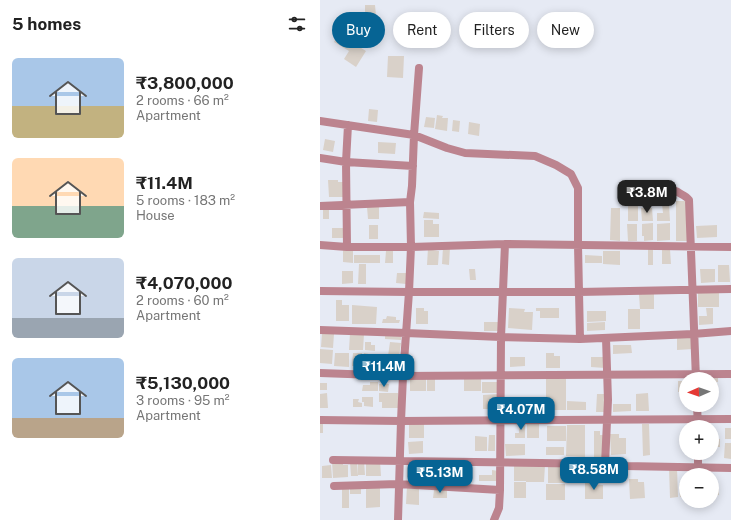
<!DOCTYPE html>
<meta charset="utf-8">
<style>
:root{--surface:#fff;--page:#f2f2f2;--text:#222;--muted:#767676;--accent:#066494}
body{margin:0;font-family:"Public Sans",sans-serif;background:var(--page);color:var(--text);height:100vh;display:flex;flex-direction:column;font-size:15px;white-space:nowrap}
*{box-sizing:border-box;margin:0}
p{font-size:13px;color:var(--muted)}
.icon{flex:none;width:22px;height:22px;fill:none;stroke:currentColor;stroke-width:2;stroke-linecap:round;stroke-linejoin:round}
.map{position:relative;flex:1;overflow:hidden}
.details{display:flex;flex-direction:column;background:var(--surface);width:320px}
.details>*{flex:none}
.hud{position:absolute;left:12px;top:12px;width:339px;height:36px;display:flex;gap:8px}
.needle{width:26px;rotate:268deg}
.buttons{position:absolute;left:359px;top:372px;display:grid;gap:8px}
.buttons a{display:grid;place-items:center;width:40px;height:40px;border-radius:50%;background:var(--surface);box-shadow:0 2px 10px #0003;font-size:20px}
.price{position:absolute;translate:-50% -34px;padding:0 9px;border-radius:8px;background:var(--accent);color:#fff;font-size:13px;line-height:26px;filter:drop-shadow(0 1px 2px #0008)}
.price::after{content:'';position:absolute;left:50%;top:24px;width:12px;height:9px;margin-left:-6px;background:inherit;clip-path:polygon(0 0,100% 0,50% 100%)}
.price.on{background:#222;color:#fff}
ul{padding:0;list-style:none}
li{display:flex;align-items:center;gap:12px;height:100px;padding:0 12px}
li span{display:grid;place-items:center;flex:none;width:112px;height:80px;border-radius:6px;color:#555}
li>.icon{margin-inline-start:auto}
span .icon{width:48px;height:48px;fill:#fffc;stroke-width:1}
li b{font-size:17px}
h2{display:flex;justify-content:space-between;align-items:center;height:48px;padding:0 12px;font-size:17px}
.tag{padding:0 14px;border-radius:18px;background:var(--surface);box-shadow:0 2px 10px #0003;font-size:14px;line-height:36px}
.tag.on{background:var(--accent);color:#fff}
main{display:flex;flex:1;min-height:0}
.map>svg:first-child{display:block}
.building{fill:#d9d1c9}
.lines{fill:none;stroke-linecap:round;stroke-linejoin:round}
.street{stroke:#bc848f;stroke-width:8}
</style>
<main>
<section class="details">
<h2>5 homes<svg class="icon" aria-label="filters" viewBox="0 0 24 24"><path d="M4 7h16M4 17h16"/><circle cx="9" cy="7" r="2"/><circle cx="15" cy="17" r="2"/></svg></h2>
<ul>
<li><span style="background:linear-gradient(#a9c7e8 60%,#c2b280 0)"><svg class="icon" aria-label="home" viewBox="0 0 24 24"><path d="M3 11l9-7 9 7M6 9v11h12V9"/></svg></span><div><b>₹3,800,000</b><p>2 rooms · 66 m²</p><p>Apartment</p></div></li>
<li><span style="background:linear-gradient(#ffd9b3 60%,#7fa58c 0)"><svg class="icon" aria-label="home" viewBox="0 0 24 24"><path d="M3 11l9-7 9 7M6 9v11h12V9"/></svg></span><div><b>₹11.4M</b><p>5 rooms · 183 m²</p><p>House</p></div></li>
<li><span style="background:linear-gradient(#c9d6e8 75%,#9aa5b1 0)"><svg class="icon" aria-label="home" viewBox="0 0 24 24"><path d="M3 11l9-7 9 7M6 9v11h12V9"/></svg></span><div><b>₹4,070,000</b><p>2 rooms · 60 m²</p><p>Apartment</p></div></li>
<li><span style="background:linear-gradient(#a9c7e8 75%,#b9a48a 0)"><svg class="icon" aria-label="home" viewBox="0 0 24 24"><path d="M3 11l9-7 9 7M6 9v11h12V9"/></svg></span><div><b>₹5,130,000</b><p>3 rooms · 95 m²</p><p>Apartment</p></div></li>
</ul>
</section>
<div class="map">
<svg width="411" height="520" viewBox="0 0 411 520">
<rect width="100%" height="100%" fill="#e6eaf4"/>
<!-- building -->
<path class="building" d="M45,5H55L56,15H45Z
M16,38L22,42L25,38L46,51L36,67L24,59L29,51L14,42Z
M68,56H84L83,78L67,77Z
M49,109L58,110L57,122L48,121Z
M117,115L123,116L122,118H128L127,131L115,129Z
M106,117L115,118L114,128L104,127Z
M133,120L140,121L139,132L132,131Z
M149,122L160,124L159,136L148,134Z
M5,139L15,141L13,152L3,150Z
M58,142L76,143L75,154L58,153Z
M8,180H18V182H24V197H9Z
M356,201H367V241H356Z
M308,202H318V221H308Z
M342,204H349L350,221H337V213H343Z
M47,207H59V219H48Z
M291,208H300V241L290,240Z
M321,208H332L333,221H322Z
M3,210H9V219H3Z
M104,212L119,213V219L103,218Z
M104,220H113V224H119V237H104Z
M333,223V240L324,241V236H322V224Z
M350,223V240L337,241V224Z
M307,224H317V241H308Z
M49,225H58V239H49Z
M397,225V237L377,238L376,226Z
M12,228H23V238H12Z
M123,247H130L129,265L122,264Z
M108,248H114L113,250L119,251L118,265H107Z
M328,248H333V265H328Z
M23,249L33,250V263L23,262Z
M342,249H350L351,264H342Z
M66,251H73V263H65Z
M283,251H300V265L283,264Z
M34,255H60V263H34Z
M265,255L282,256V263H265Z
M39,264H46V284H38Z
M398,265H409L410,282H398Z
M149,269H155L156,280H150Z
M380,269H395V282L381,283Z
M22,271H33V283L22,284Z
M77,273H87L86,284L76,283Z
M378,292H399V307H378Z
M319,294H334V309H320Z
M16,300H22V305H29V321H16Z
M32,305L57,307L56,324H32Z
M96,308H104V311H108V324H96Z
M189,308L205,309L204,312H213L212,330L188,328Z
M216,308H239V318H220V311H216Z
M386,308H393V324L379,325V316H387Z
M308,309H320V329H308Z
M267,311H286V321L267,322Z
M67,316L76,317V320H80L79,323H62L63,319H66Z
M164,322H178V331H164Z
M285,322V330L267,331V323Z
M2,333L14,334L13,348L1,347Z
M30,333L44,334L43,350H29Z
M81,334V340L65,339V335Z
M372,336L373,349L357,350V337Z
M45,342H51V345H55V351L45,350Z
M70,342L81,343L79,357L68,356Z
M293,345H311L312,353L293,354Z
M0,349L13,350L12,364L0,363Z
M15,353H29V367L14,366Z
M33,353H42L41,366H32Z
M44,353L49,354V367H43Z
M226,353H234V356H240V368H226Z
M53,355H59V366H53Z
M190,357H205V366L190,367Z
M271,357H285V368L271,367Z
M64,358H72V365L64,364Z
M382,375H398V382L392,383V379H382Z
M144,377H161V391H144Z
M226,377H246V410H226Z
M90,378H106V391H90Z
M107,378H115V391H107Z
M358,381H366V392H358Z
M50,382H58V391H42L43,385H50Z
M162,382H178V393H162Z
M0,383H7V390H0Z
M59,384H69L68,392L59,391Z
M392,384H398V393H392Z
M7,393L8,408H0V394Z
M59,393H78V408H62V402H59Z
M328,393L329,411H316V394Z
M178,394V409H163V395Z
M277,394H287V412H276Z
M42,397H53V407L44,406V402H42Z
M33,399H39L38,402L42,403V407H33Z
M247,401L266,402V410H247Z
M206,404H225V410H206Z
M293,404H311V411L293,412Z
M0,421H3V433H0Z
M89,422H104V438H89Z
M199,423H205V438H195V433H199Z
M207,423H219V438H207Z
M322,424H329L330,455L323,456Z
M247,425H265V457L246,456Z
M227,426H246V441H227Z
M405,428H411V439H405Z
M274,431H280V435H285L284,457H274Z
M290,434H299V438H306V454L291,455Z
M169,435H175V451H168Z
M155,436L167,437V451H155Z
M392,438L400,439V447H392Z
M103,441V453L89,454L88,442Z
M405,443H411V459L404,458Z
M185,444H205V455L186,456Z
M226,447H244V455H226Z
M23,461V465H28V477L13,478L12,462Z
M37,461L38,476H31L30,462Z
M38,461H44L45,475H38Z
M60,461L61,476H46V469H53H46V462Z
M88,462L104,463V477H87Z
M122,464L140,465L139,479H122Z
M194,464H206V481H194Z
M11,465L12,478H2V466Z
M206,465H225L224,482H206Z
M228,467H245V483H228Z
M349,468H357L358,497L350,498Z
M172,470L178,471L177,481H159V475H172Z
M309,479H318V482H324L325,498L310,499Z
M194,482H206V498H194Z
M265,482H278L277,485H283V499H265Z
M398,482L399,495L392,496V483Z
M226,484H245V500H226Z
M359,484H366V497H360Z
M22,486H29V508H22Z
M46,486L60,487V507L46,508Z
M87,486L99,487V505L86,504Z
M30,488H41V494H30Z
M114,490H127V498H113Z"/>
<g class="lines">
<!-- street -->
<path class="street" d="M99,68L94,135L92,186L90,202L91,247L89,292H259L411,289
M0,121L94,135L127,148L145,153L215,156L236,165L251,174L258,188V245L260,339
M0,158L26,162L93,166
M321,192C337,188 347,185 361,194C365,196 367,197 369,200L376,379
M0,206L90,202
M0,245L27,247H91L185,244L411,247
M27,247L26,162L28,125
M0,291L89,292L83,376L81,421L411,419
M0,330L86,333L181,337L260,339L373,334L411,331
M0,373L83,376L411,374
M377,405L378,427
M0,420L81,421L78,520
M13,460L285,464L305,466L411,468
M285,464L288,400L286,338
M378,467V453
M14,486L78,484L180,490
M174,520L179,508L180,490L181,337L185,244"/>
</g>
</svg>
<div class="buttons">
<a><svg class="needle" viewBox="-14 -14 28 28"><path d="M0-13l5 13h-10z" fill="#e53935"/><path d="M0 13l5-13h-10z" fill="#767676"/></svg></a>
<a>+</a>
<a>−</a>
</div>
<b class="price on" style="left:327px;top:214px">₹3.8M</b>
<b class="price" style="left:64px;top:388px">₹11.4M</b>
<b class="price" style="left:201px;top:431px">₹4.07M</b>
<b class="price" style="left:274px;top:491px">₹8.58M</b>
<b class="price" style="left:120px;top:494px">₹5.13M</b>
<div class="hud">
<a class="tag on">Buy</a>
<a class="tag">Rent</a>
<a class="tag">Filters</a>
<a class="tag">New</a>
</div>
</div>
</main>
